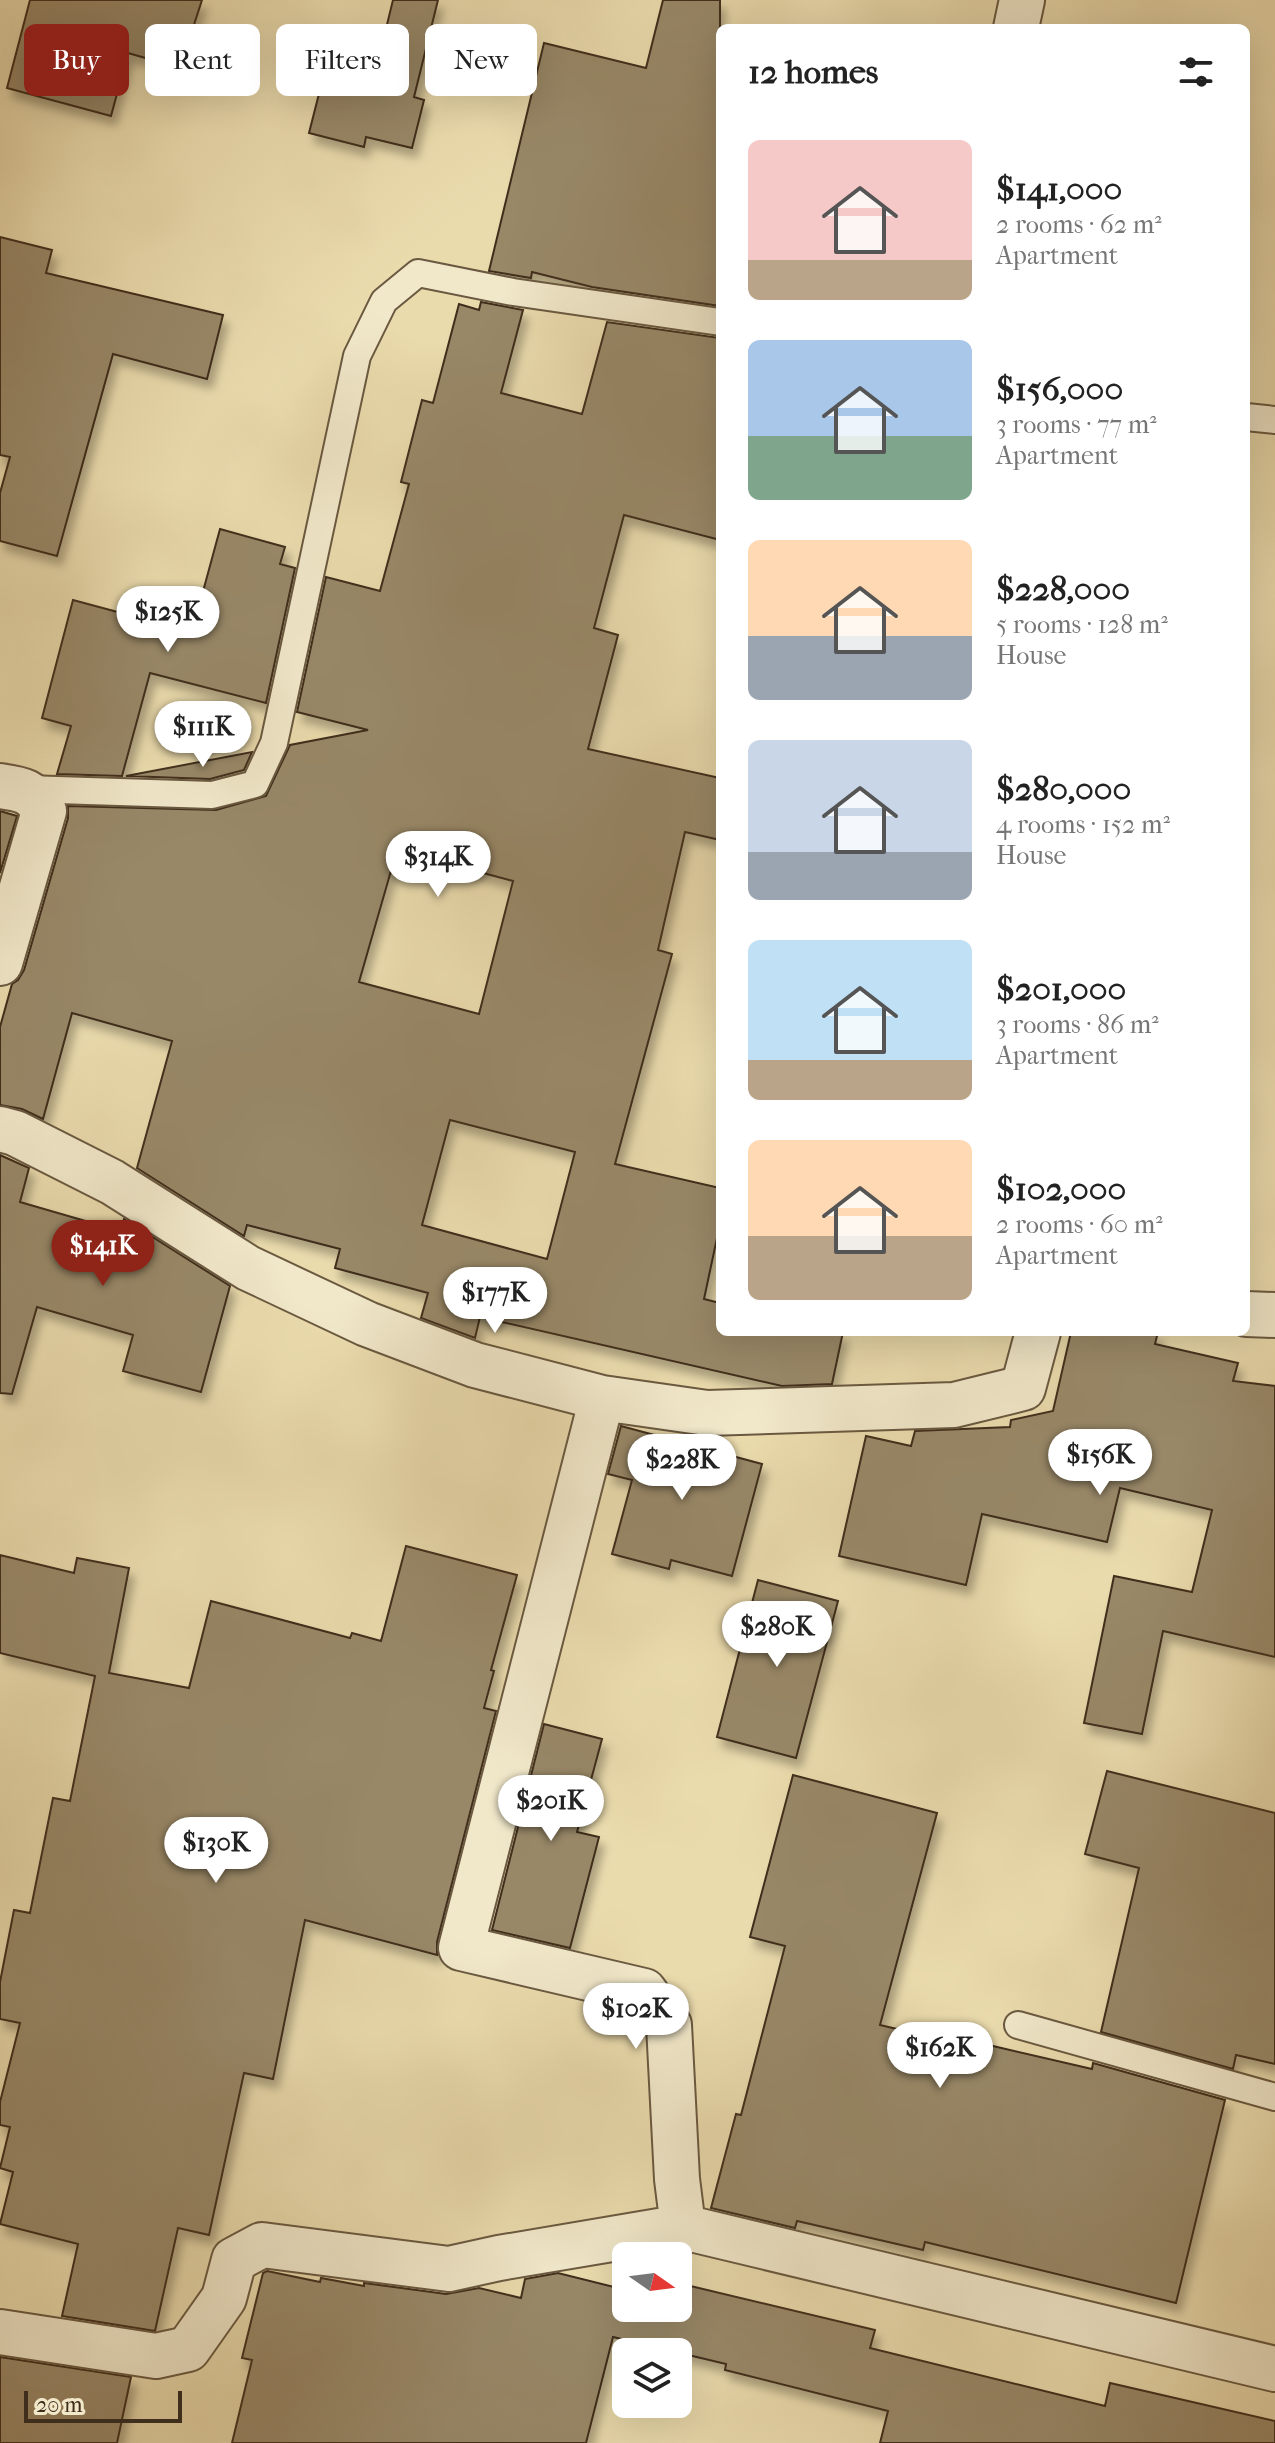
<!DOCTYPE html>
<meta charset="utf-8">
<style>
:root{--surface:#fff;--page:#f2f2f2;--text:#222;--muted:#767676;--accent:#8f2418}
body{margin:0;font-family:"IM FELL French Canon",serif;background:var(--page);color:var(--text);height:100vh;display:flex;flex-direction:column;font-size:30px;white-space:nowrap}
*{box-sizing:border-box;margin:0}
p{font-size:26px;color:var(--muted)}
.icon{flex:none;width:44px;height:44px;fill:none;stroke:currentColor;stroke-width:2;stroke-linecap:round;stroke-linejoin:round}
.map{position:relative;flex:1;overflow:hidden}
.side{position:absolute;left:716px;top:24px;width:534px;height:1312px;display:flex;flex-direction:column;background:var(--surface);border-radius:12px;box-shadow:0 8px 32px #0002}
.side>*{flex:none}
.banner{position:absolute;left:24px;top:24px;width:572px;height:72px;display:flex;gap:16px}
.needle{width:52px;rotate:104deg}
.tools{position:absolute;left:612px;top:2242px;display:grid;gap:16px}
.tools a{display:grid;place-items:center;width:80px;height:80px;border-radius:12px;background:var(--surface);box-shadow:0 8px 32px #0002;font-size:40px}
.scale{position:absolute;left:24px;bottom:20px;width:158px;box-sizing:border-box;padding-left:8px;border:4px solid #402e1c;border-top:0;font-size:22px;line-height:28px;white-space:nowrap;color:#402e1c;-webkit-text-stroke:6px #f1e8ca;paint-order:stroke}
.price{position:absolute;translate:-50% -68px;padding:0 18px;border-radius:28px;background:#fff;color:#222;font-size:26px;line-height:52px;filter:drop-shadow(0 2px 4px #0008)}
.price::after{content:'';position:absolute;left:50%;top:48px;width:24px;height:18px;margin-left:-12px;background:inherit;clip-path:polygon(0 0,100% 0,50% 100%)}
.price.selected{background:var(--accent);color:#fff}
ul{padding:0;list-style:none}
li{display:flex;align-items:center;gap:24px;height:200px;padding:0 32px}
li span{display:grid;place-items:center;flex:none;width:224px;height:160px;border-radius:12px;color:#555}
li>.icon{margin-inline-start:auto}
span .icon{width:96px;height:96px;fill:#fffc;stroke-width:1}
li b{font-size:34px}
h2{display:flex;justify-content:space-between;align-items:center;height:96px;padding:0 32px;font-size:34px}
.tag{padding:0 28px;border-radius:12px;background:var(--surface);box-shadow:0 8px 32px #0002;font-size:28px;line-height:72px}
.tag.selected{background:var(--accent);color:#fff}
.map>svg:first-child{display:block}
.building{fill:#988867;stroke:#402e1c;stroke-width:2;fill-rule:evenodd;filter:url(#shadow)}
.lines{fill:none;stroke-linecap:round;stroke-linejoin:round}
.lane-casing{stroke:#6a5940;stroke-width:30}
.street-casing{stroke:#6a5940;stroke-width:48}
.lane{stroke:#f1e8ca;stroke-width:26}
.street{stroke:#f1e8ca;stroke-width:44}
</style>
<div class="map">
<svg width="1275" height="2443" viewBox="0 0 1275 2443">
<defs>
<filter id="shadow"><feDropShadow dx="5" dy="9" stdDeviation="4" flood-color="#0004"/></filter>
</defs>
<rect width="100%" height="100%" fill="#eadbad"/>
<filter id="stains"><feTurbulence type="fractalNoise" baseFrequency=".0025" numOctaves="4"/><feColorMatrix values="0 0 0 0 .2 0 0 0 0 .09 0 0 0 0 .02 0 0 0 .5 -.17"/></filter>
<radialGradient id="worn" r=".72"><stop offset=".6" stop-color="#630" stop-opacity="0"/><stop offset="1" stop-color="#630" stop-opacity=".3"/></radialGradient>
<!-- building -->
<path class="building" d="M30,0H202L180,68L128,53L111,116L7,88Z
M393,0H438L414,97L424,100L412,148L366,137L364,147L309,133L324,74L372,86Z
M663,0H720V306L592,287L532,272L531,278L489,271L544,43L646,68Z
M0,237L52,250L46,273L223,315L207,379L113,354L57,556L0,541V493L10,457L0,455Z
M481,302L523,310L501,393L582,414L607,322L720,338V540L624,515L594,628L618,635L588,749L720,778V840L685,832L658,950L672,954L615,1164L720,1188V1224L704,1299L720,1303V1332H843L832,1384L782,1386L480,1317L475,1338L421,1318L428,1293L335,1268L340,1249L247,1225L244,1236L137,1168L172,1041L72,1013L43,1119L22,1109L0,1105V1027L12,984L18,980L24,970L68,818V806L216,810L266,796L290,745L368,730L297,712L326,577L380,591L409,484L401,482L422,400L433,403L459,304L479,310ZM397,850L513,881L479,1014L359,982ZM450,1120L575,1152L547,1259L422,1225Z
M220,529L285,547L280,564L295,568L266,703L150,673L122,776L57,774L71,726L42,718L73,600L192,632Z
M252,752L244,770L210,779L126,776Z
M0,811L17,816L0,873Z
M0,1155L29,1168L20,1202L120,1231L124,1219L230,1286L201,1392L123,1371L133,1335L37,1307L12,1394L0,1393Z
M1071,1332H1158L1155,1344L1238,1363L1233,1381L1275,1386V1657L1163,1631L1142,1734L1084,1723L1114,1576L1192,1592L1212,1510L1120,1488L1107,1542L982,1514L966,1585L839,1556L866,1436L911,1446L915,1431L1010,1427L1011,1420L1053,1411Z
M621,1426L762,1464L732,1576L671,1560L669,1569L612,1554L632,1480L608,1474Z
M406,1546L517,1575L491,1670L494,1671L484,1708L496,1711L437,1942V1955L305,1920L273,2079L244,2073L209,2235L178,2228L155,2331L62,2316L78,2244L0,2224L13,2172L0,2168L10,2127L0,2125V2102L20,2023L0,2019V1982L14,1910L30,1913L53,1798L70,1801L95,1676L0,1653V1555L74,1573L77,1558L129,1568L109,1673L189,1688L211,1601L350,1638L352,1633L381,1641Z
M758,1580L838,1601L796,1758L717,1737Z
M544,1724L602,1739L577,1832L599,1837L570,1948L492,1930Z
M1107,1771L1275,1813V2064L1236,2055L1233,2069L1101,2032L1139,1868L1085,1854Z
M793,1775L937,1813L880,2025L978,2048L980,2043L1092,2069L1093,2063L1225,2100L1176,2303L925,2242L923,2250L797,2221L795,2228L711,2208L736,2114L741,2115L785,1946L750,1937Z
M267,2271L320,2282L321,2278L364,2286V2283L446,2294L479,2288L521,2298L525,2279L558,2273L626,2290V2308H678V2283L875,2330L870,2348L1105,2406L1110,2383L1275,2421V2443H880L888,2411L725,2370L726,2364L613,2337L586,2443H232L252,2360L242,2358L263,2273Z
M0,2357L131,2377L117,2443H0Z"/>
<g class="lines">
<!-- lane casing -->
<g class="lane-casing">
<path id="lane" d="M1246,417L1275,420
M26,789L212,795L255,784L274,743L357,356L384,301L418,273L513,292L720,322
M1018,2025L1275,2097"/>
</g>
<!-- street casing -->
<g class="street-casing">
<path id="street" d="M1016,28L1022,0
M0,786C22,789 33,791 44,811L0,963
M0,1129L15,1133L112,1182L248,1268L367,1324L475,1365L602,1398L707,1413L954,1405L1023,1388L1038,1332
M1246,1314L1275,1315
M602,1398L461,1948L644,1991L669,2025L677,2179L683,2227L1275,2369
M0,2332L156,2356L188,2349L224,2298L234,2260L262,2245L449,2269L499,2258L683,2227"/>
</g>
<!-- lane -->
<use href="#lane" class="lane"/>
<!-- street -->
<use href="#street" class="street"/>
</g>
<rect width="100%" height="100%" filter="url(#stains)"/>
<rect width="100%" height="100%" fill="url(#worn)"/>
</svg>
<div class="tools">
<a><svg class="needle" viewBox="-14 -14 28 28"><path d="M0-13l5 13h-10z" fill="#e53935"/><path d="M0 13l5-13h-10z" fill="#767676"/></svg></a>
<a><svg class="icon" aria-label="layers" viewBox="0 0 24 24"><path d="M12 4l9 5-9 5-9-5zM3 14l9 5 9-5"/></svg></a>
</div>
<div class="scale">20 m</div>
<b class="price" style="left:168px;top:654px">$125K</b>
<b class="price" style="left:203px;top:769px">$111K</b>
<b class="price" style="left:438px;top:899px">$314K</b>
<b class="price selected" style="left:103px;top:1288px">$141K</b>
<b class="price" style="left:495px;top:1335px">$177K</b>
<b class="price" style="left:1100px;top:1497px">$156K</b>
<b class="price" style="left:682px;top:1502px">$228K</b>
<b class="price" style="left:777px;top:1669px">$280K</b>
<b class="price" style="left:551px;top:1843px">$201K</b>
<b class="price" style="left:216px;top:1885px">$130K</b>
<b class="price" style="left:636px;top:2051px">$102K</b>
<b class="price" style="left:940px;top:2090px">$162K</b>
<div class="banner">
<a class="tag selected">Buy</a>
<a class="tag">Rent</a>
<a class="tag">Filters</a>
<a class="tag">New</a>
</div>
<section class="side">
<h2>12 homes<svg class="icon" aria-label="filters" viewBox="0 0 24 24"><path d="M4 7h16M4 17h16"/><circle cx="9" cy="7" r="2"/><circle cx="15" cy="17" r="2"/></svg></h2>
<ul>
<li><span style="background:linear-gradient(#f6c9c9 75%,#b9a48a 0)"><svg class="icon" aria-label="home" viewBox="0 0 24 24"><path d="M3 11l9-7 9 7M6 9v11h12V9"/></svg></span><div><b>$141,000</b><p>2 rooms · 62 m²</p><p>Apartment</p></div></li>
<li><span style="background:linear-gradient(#a9c7e8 60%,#7fa58c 0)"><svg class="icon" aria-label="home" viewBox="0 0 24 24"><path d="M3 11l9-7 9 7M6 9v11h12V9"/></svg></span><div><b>$156,000</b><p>3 rooms · 77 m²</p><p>Apartment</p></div></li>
<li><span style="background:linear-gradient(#ffd9b3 60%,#9aa5b1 0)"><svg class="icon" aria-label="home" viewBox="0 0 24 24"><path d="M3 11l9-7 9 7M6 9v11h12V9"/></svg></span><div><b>$228,000</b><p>5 rooms · 128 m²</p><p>House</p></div></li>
<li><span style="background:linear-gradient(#c9d6e8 70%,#9aa5b1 0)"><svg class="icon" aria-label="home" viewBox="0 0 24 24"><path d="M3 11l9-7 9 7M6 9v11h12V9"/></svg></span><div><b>$280,000</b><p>4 rooms · 152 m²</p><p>House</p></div></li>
<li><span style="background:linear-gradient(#bfe0f5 75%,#b9a48a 0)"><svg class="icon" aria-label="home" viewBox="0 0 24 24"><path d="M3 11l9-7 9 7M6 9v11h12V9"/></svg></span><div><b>$201,000</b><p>3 rooms · 86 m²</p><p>Apartment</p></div></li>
<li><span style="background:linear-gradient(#ffd9b3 60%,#b9a48a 0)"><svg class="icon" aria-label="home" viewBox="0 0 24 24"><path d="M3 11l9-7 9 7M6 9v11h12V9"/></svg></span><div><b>$102,000</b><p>2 rooms · 60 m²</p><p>Apartment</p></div></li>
</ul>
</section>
</div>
